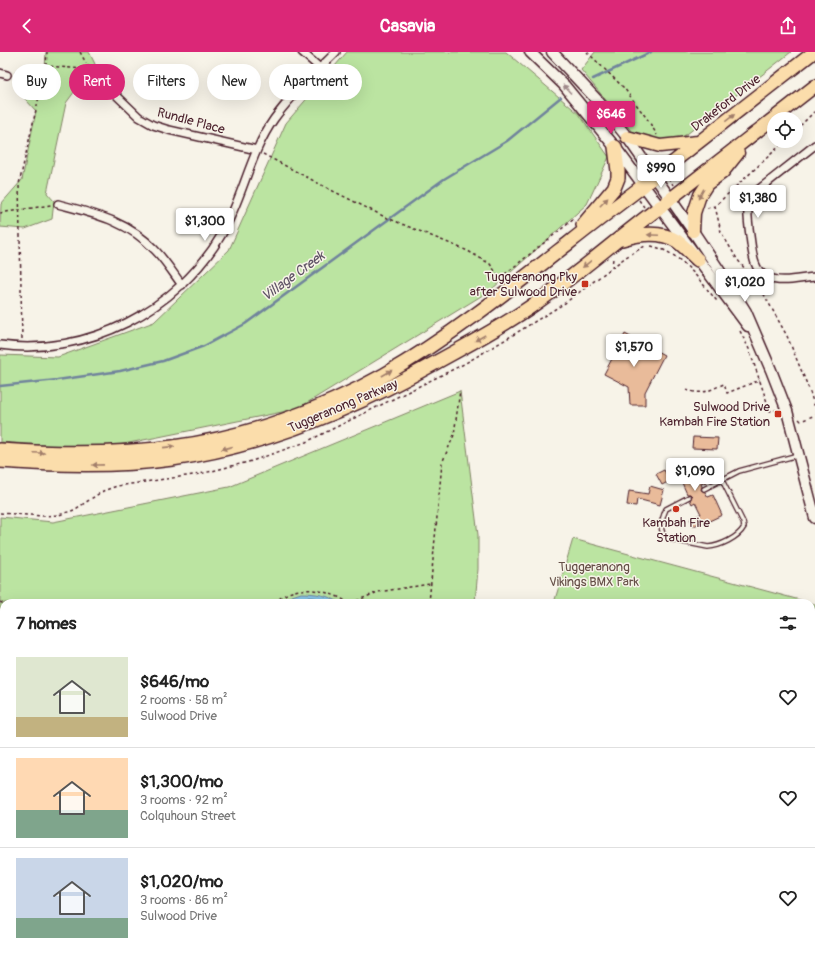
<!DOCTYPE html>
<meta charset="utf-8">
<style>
:root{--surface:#fff;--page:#f6f6f6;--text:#222;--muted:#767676;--line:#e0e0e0;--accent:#db2777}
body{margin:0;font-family:Pangolin,sans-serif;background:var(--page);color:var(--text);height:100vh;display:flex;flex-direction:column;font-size:15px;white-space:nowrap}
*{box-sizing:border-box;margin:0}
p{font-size:13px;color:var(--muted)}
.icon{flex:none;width:22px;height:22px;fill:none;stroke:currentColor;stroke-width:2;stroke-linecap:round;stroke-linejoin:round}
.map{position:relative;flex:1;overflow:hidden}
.sheet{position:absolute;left:0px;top:547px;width:815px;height:356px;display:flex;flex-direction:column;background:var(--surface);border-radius:12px 12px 0 0;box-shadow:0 4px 16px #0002}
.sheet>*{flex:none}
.hud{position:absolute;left:12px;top:12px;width:400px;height:36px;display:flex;gap:8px}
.controls{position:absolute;left:767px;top:60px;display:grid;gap:8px}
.controls a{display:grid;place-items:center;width:36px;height:36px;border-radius:50%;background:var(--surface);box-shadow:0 4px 16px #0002;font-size:20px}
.price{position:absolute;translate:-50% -34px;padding:0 9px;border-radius:4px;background:#fff;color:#222;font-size:13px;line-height:26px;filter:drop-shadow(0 1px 2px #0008)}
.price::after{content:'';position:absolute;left:50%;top:24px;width:12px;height:9px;margin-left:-6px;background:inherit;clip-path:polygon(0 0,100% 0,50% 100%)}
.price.on{background:var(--accent);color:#fff}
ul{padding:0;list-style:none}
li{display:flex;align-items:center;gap:12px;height:100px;padding:0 16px}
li+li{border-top:1px solid var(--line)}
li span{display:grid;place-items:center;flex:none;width:112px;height:80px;border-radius:0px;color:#555}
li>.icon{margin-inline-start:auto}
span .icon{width:48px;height:48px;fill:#fffc;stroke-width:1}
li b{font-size:17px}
h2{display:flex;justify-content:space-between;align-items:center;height:48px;padding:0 16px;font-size:17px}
.chip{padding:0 14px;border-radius:18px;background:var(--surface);box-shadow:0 4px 16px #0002;font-size:14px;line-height:36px}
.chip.on{background:var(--accent);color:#fff}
header{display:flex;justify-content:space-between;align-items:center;height:52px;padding:0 16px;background:var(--accent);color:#fff;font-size:18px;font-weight:700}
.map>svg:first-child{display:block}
.green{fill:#bbe4a1;stroke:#828266}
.water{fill:#88c5e8;stroke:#6f839c}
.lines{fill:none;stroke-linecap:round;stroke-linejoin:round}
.shore{stroke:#636177;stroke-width:1}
.stream{stroke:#6f839c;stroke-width:2.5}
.building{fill:#e9bb9a;stroke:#4a1f2b}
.service-casing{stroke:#4a1f2b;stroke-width:6}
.minor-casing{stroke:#4a1f2b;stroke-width:10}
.secondary-casing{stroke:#4a1f2b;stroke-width:13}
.trunk-casing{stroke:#4a1f2b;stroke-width:15}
.motorway-casing{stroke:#4a1f2b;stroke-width:16}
.path{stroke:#4a1f2b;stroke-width:1.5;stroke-dasharray:3 3;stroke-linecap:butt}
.service{stroke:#f7f3e8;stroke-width:3.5}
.minor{stroke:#f7f3e8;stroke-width:7}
.secondary{stroke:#f7f3e8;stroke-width:10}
.trunk{stroke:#fbddab;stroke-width:12}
.motorway{stroke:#fbddab;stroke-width:13}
.oneway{fill:#a0898a}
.oneway2{fill:#a27e6b}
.poi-dot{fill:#c8321e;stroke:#f7f3e8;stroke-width:1.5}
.labels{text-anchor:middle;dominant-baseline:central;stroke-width:3;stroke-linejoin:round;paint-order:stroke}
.street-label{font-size:13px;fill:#4a1f2b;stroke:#f7f3e8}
.poi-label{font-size:13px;fill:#4a1f2b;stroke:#f7f3e8;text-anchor:end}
.park-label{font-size:13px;fill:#665048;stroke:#f7f3e8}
.water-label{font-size:14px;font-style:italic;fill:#5d5164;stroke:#f7f3e8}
</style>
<header><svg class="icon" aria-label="back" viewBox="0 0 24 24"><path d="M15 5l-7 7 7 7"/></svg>Casavia<svg class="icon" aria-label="share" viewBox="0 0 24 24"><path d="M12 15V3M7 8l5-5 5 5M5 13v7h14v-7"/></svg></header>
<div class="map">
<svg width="815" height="903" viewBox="0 0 815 903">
<rect width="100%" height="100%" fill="#f7f3e8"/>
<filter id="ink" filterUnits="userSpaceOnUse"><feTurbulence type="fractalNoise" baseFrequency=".025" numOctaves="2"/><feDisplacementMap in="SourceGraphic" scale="8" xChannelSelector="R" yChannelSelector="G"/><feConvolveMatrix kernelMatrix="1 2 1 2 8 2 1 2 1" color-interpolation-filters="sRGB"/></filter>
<g filter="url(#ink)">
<!-- green -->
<path class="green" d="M46,0H89L95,12L66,51L47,141L54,149L52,167L25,177L0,175L1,152L22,128L36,59L18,39L21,25L45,18Z
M347,0H506L579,62L609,105L587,152L491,238L297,357L99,397L0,390V303L58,305L154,270L229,198L286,71Z
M595,0H791L687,82L676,88L664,91L633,81L581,18Z
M460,339L478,483V517L475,551H4V899H649L660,903H0V465L53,470L229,435Z
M573,487L811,551H554Z
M811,551L815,552V720L811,719Z
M815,875V903H784L788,899H811V879Z"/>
<!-- water -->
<path class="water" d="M301,541C314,541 329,543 340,551H278L289,545Z"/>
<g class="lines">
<!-- shore -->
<path class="shore" d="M286,551C302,542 316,545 333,551"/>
<!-- stream -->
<path class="stream" d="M593,27L651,0
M0,334L57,328L120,319L163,309L204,294L245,272L444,127L507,89L561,45"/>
</g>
<!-- building -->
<path class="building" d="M625,282L664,303L645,340V353H630L629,335L604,322Z
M693,385L718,386L717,397L692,396Z
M696,409L706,430L701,432L702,434L701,438L705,440L708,445L713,443L722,463L705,471L704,469L694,474L690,467L701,462L695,450L692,452L690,448L692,444L690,442H687L679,424L662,433L656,422L664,418L667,423Z
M650,434L664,438L660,453L637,447L636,454L627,453L629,439L648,442Z"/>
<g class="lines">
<!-- service casing -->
<g class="service-casing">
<path id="service" d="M704,437L739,419L798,403
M689,445L666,457C662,467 657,479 668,487L708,495C720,494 738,486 744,475L743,470L722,428"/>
</g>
<!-- minor casing -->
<g class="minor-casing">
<path id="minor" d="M302,0L320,16
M90,18L139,65L153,73L169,78L257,98
M0,21L7,23
M815,93L758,138C753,144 749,149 748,157C747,164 752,204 755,211C757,217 761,222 767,225C781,232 800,226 815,225
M58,152C95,162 128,169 155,198C165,208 173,221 182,233
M0,293C87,305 178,258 222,182C243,145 250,101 274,67C292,42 315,21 336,0"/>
</g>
<!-- secondary casing -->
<g class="secondary-casing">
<path id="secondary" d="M530,0L564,33L615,95L748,274
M552,0L597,48L627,85L693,179L731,236L746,260L771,318L787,359L815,466"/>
</g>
<!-- trunk casing -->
<g class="trunk-casing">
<path id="trunk" d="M627,85L660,94L698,90
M644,133L814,0
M660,155L815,34
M693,179L694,161L700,143L707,132L722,121L738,101"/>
</g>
<!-- motorway casing -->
<g class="motorway-casing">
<path id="motorway" d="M583,173L614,136L618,126V119L615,95
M622,187C639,182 661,179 677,189C684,194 691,202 698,208
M0,398C58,402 115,403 173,395C246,385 320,359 384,323C450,285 510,237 570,190C594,171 619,152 644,133
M0,409C57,413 115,415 172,407C265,394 353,357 435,311C469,292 504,274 536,251C579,221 618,186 660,155"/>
</g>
<!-- path -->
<path class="path" d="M80,0L86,11
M587,0L624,36L648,68L657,83
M15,21L46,14L82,17
M796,78L815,59
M263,102L331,138L385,165L468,199L490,212L500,226L574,167
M669,126L673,133
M639,148L644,155
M715,154L721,180L737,207L761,237L787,284L809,337L815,356
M707,156L715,154L785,89
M0,161L51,153
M651,194C681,200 698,227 717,249
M612,216L613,206
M740,279L749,297L770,359L777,358
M22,287L19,132L46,14L47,0
M686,338C704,343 707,339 724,332L727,341L760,328
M799,367L801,369L815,363
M0,461L43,464L59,463L74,458L103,439L117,434L200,422L252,409L306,390L464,312L508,286L565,251L626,205L645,194
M0,550L4,552
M275,551C294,529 329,538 349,551
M351,551L378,540L430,532
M429,551L442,411L454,383L460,338
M811,735L815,736
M0,871L4,877
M0,877L4,879
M19,899L22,903
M87,899L91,903
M0,902L4,899
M423,903L432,899
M433,903L434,899"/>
<!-- service -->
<use href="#service" class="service"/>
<!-- minor -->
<use href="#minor" class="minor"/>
<!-- secondary -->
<use href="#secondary" class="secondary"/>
<!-- trunk -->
<use href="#trunk" class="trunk"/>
<!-- motorway -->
<use href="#motorway" class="motorway"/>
</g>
<!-- one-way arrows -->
<defs><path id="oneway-solid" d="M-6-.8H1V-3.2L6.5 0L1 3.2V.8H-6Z"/></defs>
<use class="oneway" href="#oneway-solid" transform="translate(567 37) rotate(-132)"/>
<g class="oneway2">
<use href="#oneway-solid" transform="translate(730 66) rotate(-38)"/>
<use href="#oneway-solid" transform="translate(701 142) rotate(119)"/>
<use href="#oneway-solid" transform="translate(604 150) rotate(-46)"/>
<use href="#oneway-solid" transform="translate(653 183) rotate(-177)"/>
<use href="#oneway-solid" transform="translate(587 212) rotate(141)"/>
<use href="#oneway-solid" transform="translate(480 286) rotate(150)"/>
<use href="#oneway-solid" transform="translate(387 321) rotate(-30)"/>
<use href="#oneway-solid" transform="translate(169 395) rotate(-6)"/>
<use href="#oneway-solid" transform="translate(227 396) rotate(166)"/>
<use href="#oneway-solid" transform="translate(39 401) rotate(2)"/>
<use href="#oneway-solid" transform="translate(98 413) rotate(179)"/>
</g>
</g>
<!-- markers -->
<g class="poi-dot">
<rect x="581" y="228" width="8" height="8" rx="2"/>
<rect x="774" y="358" width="8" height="8" rx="2"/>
<circle cx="676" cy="457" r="4"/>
</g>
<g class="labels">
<!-- street labels -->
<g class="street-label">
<text transform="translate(726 51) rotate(-38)">Drakeford Drive</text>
<text transform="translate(191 69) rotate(15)">Rundle Place</text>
<text transform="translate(343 354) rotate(-23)">Tuggeranong Parkway</text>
</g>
<!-- poi labels -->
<g class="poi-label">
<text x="577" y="225">Tuggeranong Pky<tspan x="577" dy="15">after Sulwood Drive</tspan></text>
<text x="770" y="355">Sulwood Drive<tspan x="770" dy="15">Kambah Fire Station</tspan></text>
<text x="676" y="471" text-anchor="middle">Kambah Fire<tspan x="676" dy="15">Station</tspan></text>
</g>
<!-- park labels -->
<g class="park-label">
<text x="594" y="515">Tuggeranong<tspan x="594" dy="15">Vikings BMX Park</tspan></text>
</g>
<!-- water labels -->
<g class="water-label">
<text transform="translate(293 224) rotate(-36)">Village Creek</text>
</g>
</g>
</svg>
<div class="controls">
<a><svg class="icon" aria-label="locate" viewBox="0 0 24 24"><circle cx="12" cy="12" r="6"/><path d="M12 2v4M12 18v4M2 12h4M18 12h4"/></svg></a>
</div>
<b class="price on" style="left:611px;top:83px">$646</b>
<b class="price" style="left:661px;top:137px">$990</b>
<b class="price" style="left:758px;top:167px">$1,380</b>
<b class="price" style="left:205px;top:190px">$1,300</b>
<b class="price" style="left:745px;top:251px">$1,020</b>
<b class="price" style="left:634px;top:316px">$1,570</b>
<b class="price" style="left:695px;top:440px">$1,090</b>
<div class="hud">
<a class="chip">Buy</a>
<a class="chip on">Rent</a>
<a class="chip">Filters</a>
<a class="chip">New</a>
<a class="chip">Apartment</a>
</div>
<section class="sheet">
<h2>7 homes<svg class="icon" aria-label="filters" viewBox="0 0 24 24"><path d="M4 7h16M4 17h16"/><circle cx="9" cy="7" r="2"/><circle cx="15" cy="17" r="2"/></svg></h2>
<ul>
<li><span style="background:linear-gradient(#dfe7d0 75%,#c2b280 0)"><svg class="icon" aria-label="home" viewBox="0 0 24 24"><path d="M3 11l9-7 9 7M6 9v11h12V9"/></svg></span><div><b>$646/mo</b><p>2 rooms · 58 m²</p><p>Sulwood Drive</p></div><svg class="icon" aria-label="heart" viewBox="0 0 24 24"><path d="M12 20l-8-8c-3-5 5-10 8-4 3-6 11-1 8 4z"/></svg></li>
<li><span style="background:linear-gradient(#ffd9b3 65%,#7fa58c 0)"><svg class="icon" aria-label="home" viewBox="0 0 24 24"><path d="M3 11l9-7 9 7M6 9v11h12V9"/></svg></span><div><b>$1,300/mo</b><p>3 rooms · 92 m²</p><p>Colquhoun Street</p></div><svg class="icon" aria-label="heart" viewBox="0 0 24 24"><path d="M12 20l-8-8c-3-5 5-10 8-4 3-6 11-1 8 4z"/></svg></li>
<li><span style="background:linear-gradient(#c9d6e8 75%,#7fa58c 0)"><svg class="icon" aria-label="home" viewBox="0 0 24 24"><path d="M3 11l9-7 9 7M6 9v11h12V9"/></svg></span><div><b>$1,020/mo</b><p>3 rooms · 86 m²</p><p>Sulwood Drive</p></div><svg class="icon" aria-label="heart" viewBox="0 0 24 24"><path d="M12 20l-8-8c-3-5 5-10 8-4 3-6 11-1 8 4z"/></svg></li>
</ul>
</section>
</div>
